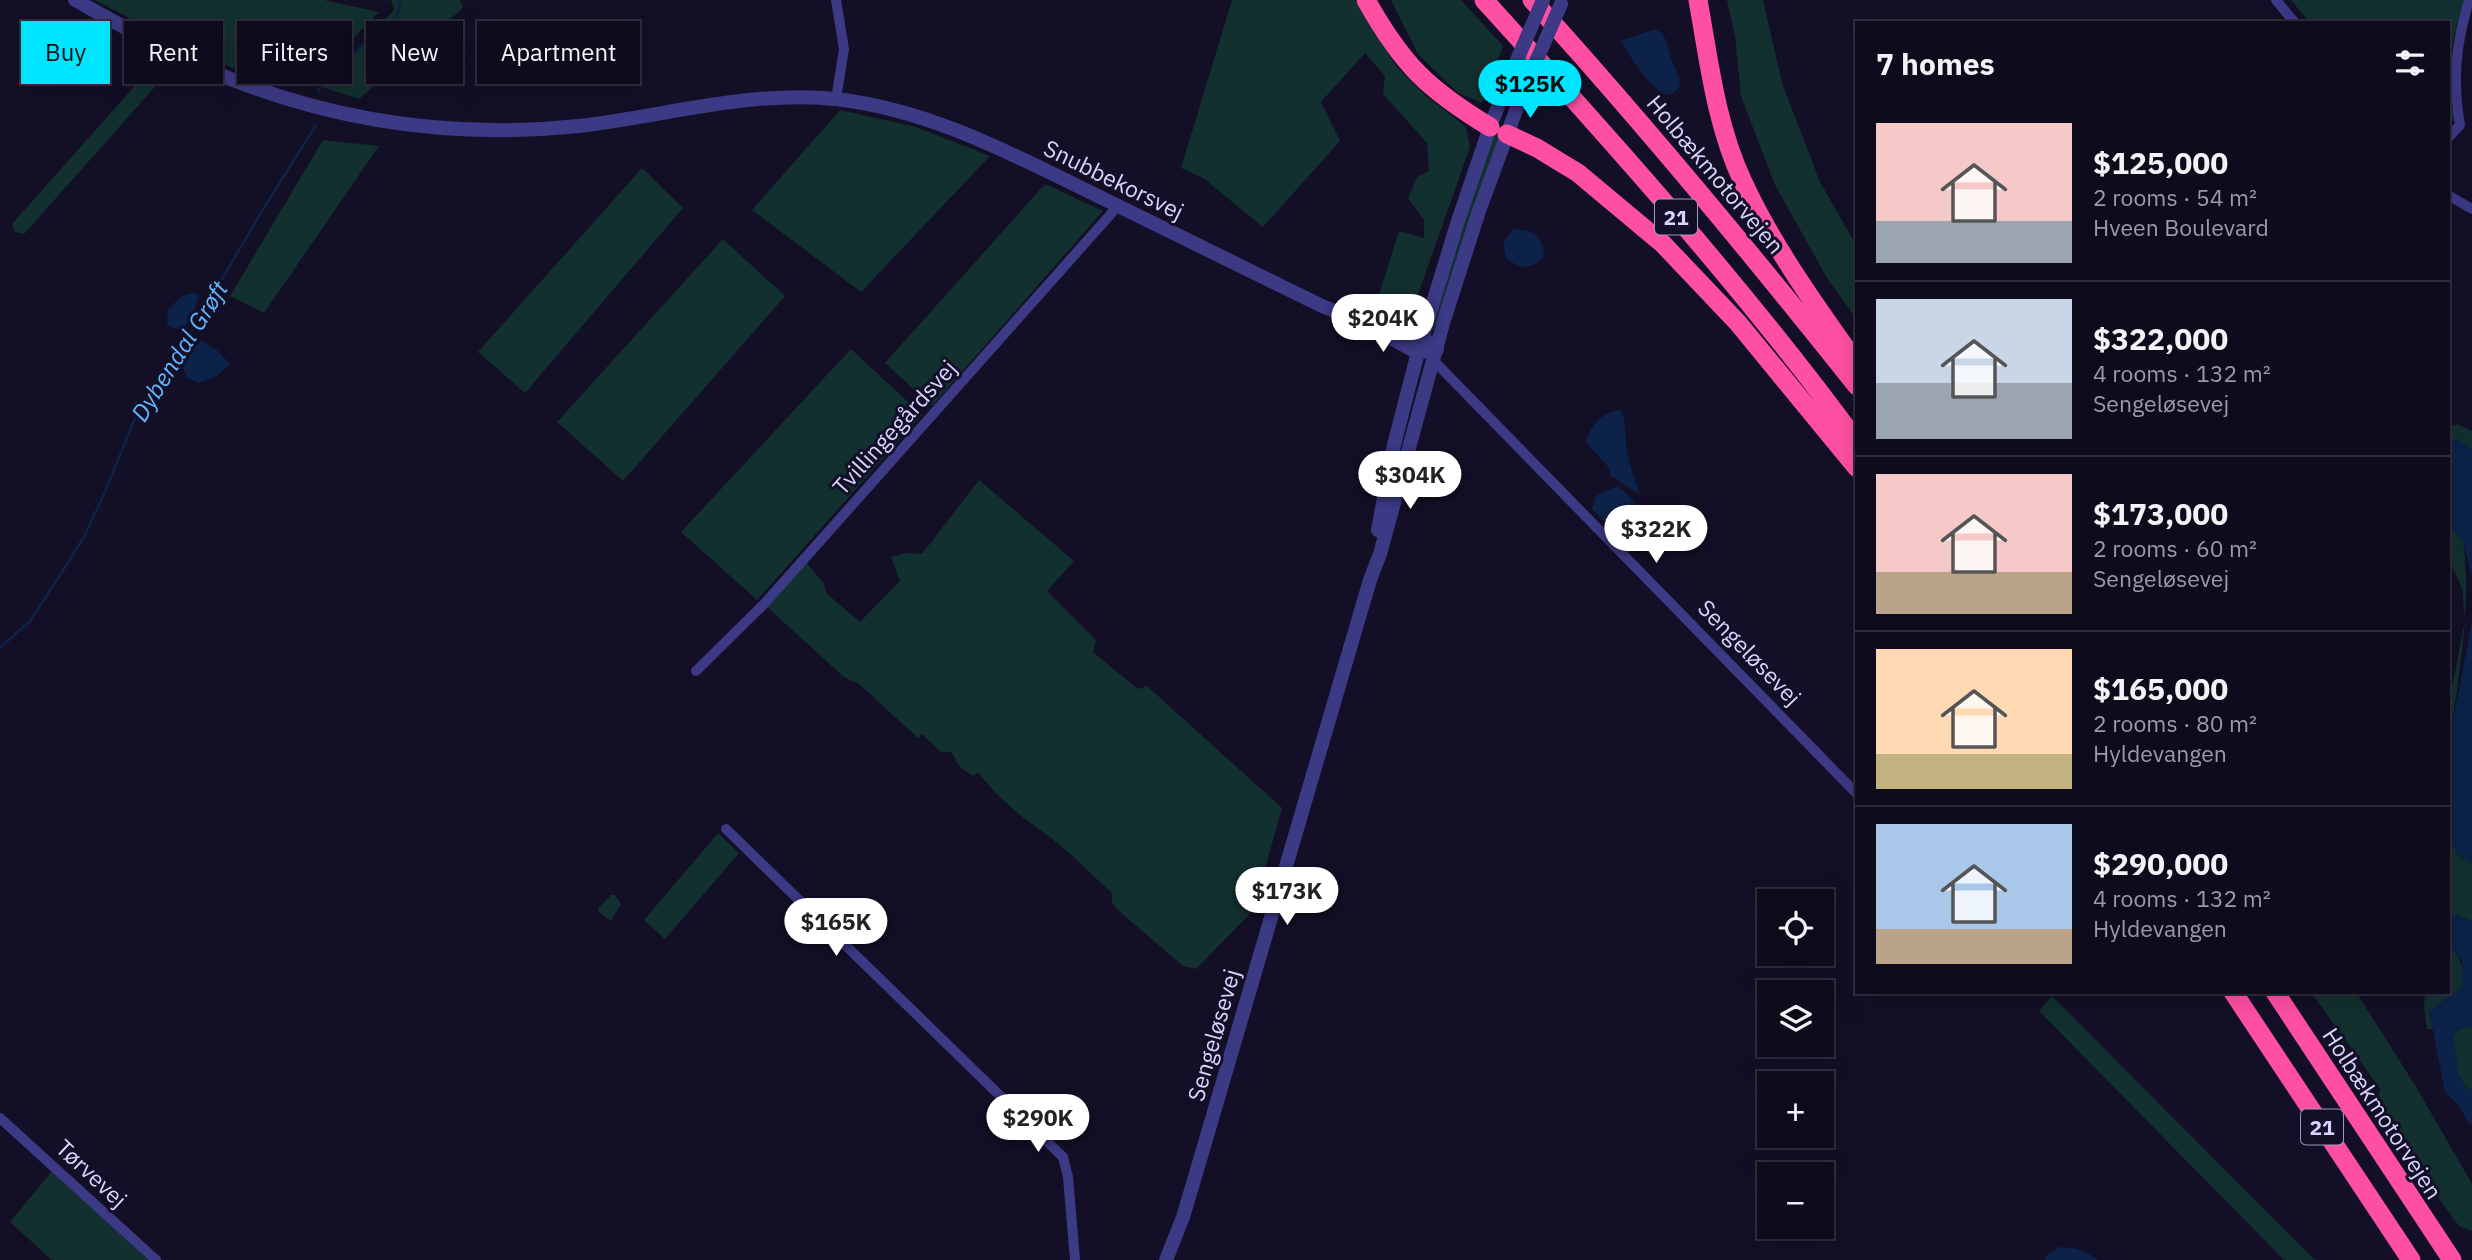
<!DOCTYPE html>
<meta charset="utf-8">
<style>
:root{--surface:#0e0b1c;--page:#171425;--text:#f1f3f6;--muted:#9b9ba3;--line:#2e2b3b;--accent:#00e5ff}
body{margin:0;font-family:"IBM Plex Sans",sans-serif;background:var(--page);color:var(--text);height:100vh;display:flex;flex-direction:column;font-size:26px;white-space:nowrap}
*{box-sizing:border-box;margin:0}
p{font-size:23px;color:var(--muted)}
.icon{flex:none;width:38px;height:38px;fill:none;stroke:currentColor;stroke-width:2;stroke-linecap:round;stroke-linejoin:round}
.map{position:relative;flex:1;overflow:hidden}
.side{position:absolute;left:1855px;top:21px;width:595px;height:973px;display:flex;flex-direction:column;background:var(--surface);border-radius:0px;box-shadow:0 7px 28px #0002,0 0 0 2px var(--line)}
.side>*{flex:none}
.top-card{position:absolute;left:21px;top:21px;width:665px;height:63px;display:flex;gap:14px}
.controls{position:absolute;left:1757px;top:889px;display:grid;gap:14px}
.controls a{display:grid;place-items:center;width:77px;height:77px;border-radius:0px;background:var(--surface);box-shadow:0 7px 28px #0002,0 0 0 2px var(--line);font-size:35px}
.price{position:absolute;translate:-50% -60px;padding:0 16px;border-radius:24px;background:#fff;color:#222;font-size:23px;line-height:46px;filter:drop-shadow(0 2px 4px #0008)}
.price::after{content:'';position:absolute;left:50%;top:42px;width:21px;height:16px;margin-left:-10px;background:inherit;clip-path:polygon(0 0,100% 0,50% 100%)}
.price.selected{background:var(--accent);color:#111}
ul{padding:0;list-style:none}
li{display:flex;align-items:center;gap:21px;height:175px;padding:0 21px}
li+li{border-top:2px solid var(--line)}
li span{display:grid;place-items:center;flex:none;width:196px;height:140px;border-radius:0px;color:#555}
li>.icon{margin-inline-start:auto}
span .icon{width:84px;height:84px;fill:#fffc;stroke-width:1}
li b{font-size:30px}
h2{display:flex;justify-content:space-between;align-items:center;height:84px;padding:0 21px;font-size:30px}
.chip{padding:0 24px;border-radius:0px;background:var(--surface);box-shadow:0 7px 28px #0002,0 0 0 2px var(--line);font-size:24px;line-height:63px}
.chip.selected{background:var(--accent);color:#111}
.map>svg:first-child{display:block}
.green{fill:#12302f}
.water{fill:#0c2248}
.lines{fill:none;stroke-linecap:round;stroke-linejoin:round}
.stream{stroke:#0c2248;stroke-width:2.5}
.minor{stroke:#3c3985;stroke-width:10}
.tertiary{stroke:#3c3985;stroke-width:14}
.motorway{stroke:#ff4fa3;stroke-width:19}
.tertiary-bridge{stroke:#3c3985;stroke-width:14}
.labels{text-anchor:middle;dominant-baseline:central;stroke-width:6;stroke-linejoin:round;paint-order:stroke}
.shield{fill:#130f26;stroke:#9e99be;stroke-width:2}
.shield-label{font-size:21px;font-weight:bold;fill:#d9d4ff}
.street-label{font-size:23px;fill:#d9d4ff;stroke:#130f26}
.water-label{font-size:24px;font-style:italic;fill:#62b6ff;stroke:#130f26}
</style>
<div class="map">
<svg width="2472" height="1260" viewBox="0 0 2472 1260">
<rect width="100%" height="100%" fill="#130f26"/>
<!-- green -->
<path class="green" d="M95,0H324L379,12L305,87C240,81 154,31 95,0Z
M391,0H460L463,8L359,99L322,87L394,10Z
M1232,0H1355L1396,66L1425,95L1466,127L1470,147L1410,317L1406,321L1402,320V314C1393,320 1383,315 1377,308L1376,304L1399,231L1424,238V220L1408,198L1417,177L1429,171L1427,143L1383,94L1385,76L1365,53L1321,102L1340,141L1263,227L1203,178L1181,168Z
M1391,0H1461L1503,46L1482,103L1457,92L1418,54Z
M1727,0H1763L1782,83L1820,182L1857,247V320L1827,278L1774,183L1741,96L1735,36Z
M2291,0H2465L2457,24L2450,58L2451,96L2454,118L2448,129V23H2310Z
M149,70L159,72L162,79L24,234L15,232L12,224Z
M840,110L916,127L990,156L861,292L752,210Z
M1493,135H1500L1443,311L1433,331L1430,330Z
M323,140L379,146L264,313L230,296Z
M642,168L683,208L525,393L478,352Z
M1045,184L1103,211L932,406L885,363Z
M723,239L785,296L623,481L557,422Z
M851,349L922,415L757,600L681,532Z
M2457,424L2472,431V451L2456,438L2448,446V428Z
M979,480L1074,561L1047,591L1096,640L1093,652L1138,689L1147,686L1282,808L1255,905L1248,916L1196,969L1183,966L1120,912L1112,903V893C1092,875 1073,855 1051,838C1024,819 998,799 978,772L973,776L961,768L951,752H941L922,734L918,738L859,684L844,677L767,607L806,562L824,584L826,593L860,622L900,581L891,557L907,553L922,554Z
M2448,526C2453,530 2460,535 2463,541C2472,597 2459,686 2448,745V708L2465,620L2462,588L2448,559Z
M718,833L739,853L665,939L644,920Z
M2448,836L2458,855L2472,863V921L2448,912Z
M611,895H615L621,904L611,921L599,912L598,908Z
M2448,944C2461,959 2465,967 2462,988L2429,1011L2433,1029H2427L2424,1009L2425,992H2448Z
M2311,992H2356L2415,1085L2472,1184V1231L2459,1226L2399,1143L2377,1104L2380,1089Z
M2052,996L2063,1007L2315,1260H2284L2039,1011Z
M2472,1026V1090L2465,1087L2458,1072L2453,1037L2458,1029Z
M52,1171L148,1260H52L10,1222Z"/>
<!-- water -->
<path class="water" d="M1655,29C1668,35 1667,46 1671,58C1676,74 1691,89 1666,95C1647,85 1631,58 1621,41Z
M1513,229C1532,231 1543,234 1544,256C1531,270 1521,270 1506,258L1503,243Z
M192,293L199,295L194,312L185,326L174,329L167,324L168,309L181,297Z
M202,341L217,350L230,364L217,376L199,383L188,378L182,366L189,352Z
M1621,410C1626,422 1625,431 1626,444C1628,460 1633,476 1639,490L1637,493L1611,476L1609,468L1586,442C1591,425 1602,412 1621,410Z
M2456,438L2472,451V576L2462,539L2448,526V446Z
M1617,486C1644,504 1643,519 1637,548L1632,549L1592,509L1596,496Z
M2472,621V863L2458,855L2448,836V745Z
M2448,912L2472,921V1026L2458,1029L2453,1037L2458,1072L2465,1087L2472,1090V1125L2468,1122L2460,1107L2445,1092L2429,1011L2462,988V961L2448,944Z
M2060,1247C2075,1247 2085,1251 2098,1260H2045L2047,1255Z"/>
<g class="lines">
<!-- stream -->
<path class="stream" d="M318,92L319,89L359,48L390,26L399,10L400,0
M0,648L30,621L64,569L85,535L104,494L136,416L158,388L262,211L316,125"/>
<!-- minor -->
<path class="minor" d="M836,0L844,49L836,99
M2276,0L2295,23
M2448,138L2460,125C2452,79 2456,44 2469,0
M2448,195L2472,209
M1434,361L1857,794
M696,671L765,603L1118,206
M726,829L1063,1157L1068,1177L1075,1260
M0,1118L156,1260"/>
<!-- tertiary -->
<path class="tertiary" d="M75,0C129,30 183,61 241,83C350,124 464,138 579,126C664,116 751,90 836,99C932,110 1016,156 1102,198C1175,234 1248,270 1322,306L1364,323L1411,349L1418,352L1437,350
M1381,327L1422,337L1428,342
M1378,530L1394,445L1418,352L1457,224L1490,127L1507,83
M1166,1260L1183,1217L1197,1170L1370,580L1380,554L1444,320L1479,211L1522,94"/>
<!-- motorway -->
<path class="motorway" d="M1366,0C1402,64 1427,89 1490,127
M1484,0C1614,143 1743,287 1857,442
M1532,0C1645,125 1752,254 1857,386
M1698,0C1709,61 1716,125 1743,182C1773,247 1816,306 1857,364
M1507,134L1537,148L1578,173L1663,244L1738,323L1857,468
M2233,992L2411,1260
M2275,992L2452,1260"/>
<!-- tertiary-bridge -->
<path class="tertiary-bridge" d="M1507,83L1543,0
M1522,94L1561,4"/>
</g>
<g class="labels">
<!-- shield labels -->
<g class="shield">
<rect x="1655" y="199.5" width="42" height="35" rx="5"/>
<rect x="2301" y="1109.5" width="42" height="35" rx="5"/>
</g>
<g class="shield-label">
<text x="1676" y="217">21</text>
<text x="2322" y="1127">21</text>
</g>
<!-- street labels -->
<g class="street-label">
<text transform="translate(1716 174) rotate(50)">Holbækmotorvejen</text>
<text transform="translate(1114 179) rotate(26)">Snubbekorsvej</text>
<text transform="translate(894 427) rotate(-48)">Tvillingegårdsvej</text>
<text transform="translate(1750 652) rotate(46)">Sengeløsevej</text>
<text transform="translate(1213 1035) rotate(-74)">Sengeløsevej</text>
<text transform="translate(2383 1113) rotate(57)">Holbækmotorvejen</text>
<text transform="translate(92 1173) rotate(43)">Tørvevej</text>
</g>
<!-- water labels -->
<g class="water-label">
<text transform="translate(179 351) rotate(-58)">Dybendal Grøft</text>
</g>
</g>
</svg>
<div class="controls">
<a><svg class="icon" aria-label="locate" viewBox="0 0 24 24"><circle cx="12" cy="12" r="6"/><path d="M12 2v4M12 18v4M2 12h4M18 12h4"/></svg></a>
<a><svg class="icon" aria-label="layers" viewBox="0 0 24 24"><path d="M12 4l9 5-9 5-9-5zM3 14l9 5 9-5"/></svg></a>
<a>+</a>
<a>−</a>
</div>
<b class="price selected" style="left:1530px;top:120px">$125K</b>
<b class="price" style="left:1383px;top:354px">$204K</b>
<b class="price" style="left:1410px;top:511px">$304K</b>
<b class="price" style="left:1656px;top:565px">$322K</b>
<b class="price" style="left:1287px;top:927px">$173K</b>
<b class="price" style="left:836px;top:958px">$165K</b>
<b class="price" style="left:1038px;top:1154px">$290K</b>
<div class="top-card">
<a class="chip selected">Buy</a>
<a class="chip">Rent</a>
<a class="chip">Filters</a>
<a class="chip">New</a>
<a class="chip">Apartment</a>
</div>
<section class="side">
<h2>7 homes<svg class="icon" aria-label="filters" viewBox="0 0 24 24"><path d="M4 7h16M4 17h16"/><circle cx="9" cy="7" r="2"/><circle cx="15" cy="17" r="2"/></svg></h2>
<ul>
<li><span style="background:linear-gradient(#f6c9c9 70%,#9aa5b1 0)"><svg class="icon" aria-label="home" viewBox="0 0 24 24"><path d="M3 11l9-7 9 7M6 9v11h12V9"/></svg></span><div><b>$125,000</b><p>2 rooms · 54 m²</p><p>Hveen Boulevard</p></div></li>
<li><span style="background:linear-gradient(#c9d6e8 60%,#9aa5b1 0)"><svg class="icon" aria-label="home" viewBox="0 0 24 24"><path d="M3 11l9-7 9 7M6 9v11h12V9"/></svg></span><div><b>$322,000</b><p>4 rooms · 132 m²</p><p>Sengeløsevej</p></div></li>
<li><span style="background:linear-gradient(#f6c9c9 70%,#b9a48a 0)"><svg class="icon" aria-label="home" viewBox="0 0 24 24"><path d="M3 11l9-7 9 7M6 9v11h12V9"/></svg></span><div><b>$173,000</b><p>2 rooms · 60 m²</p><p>Sengeløsevej</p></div></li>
<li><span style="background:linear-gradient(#ffd9b3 75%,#c2b280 0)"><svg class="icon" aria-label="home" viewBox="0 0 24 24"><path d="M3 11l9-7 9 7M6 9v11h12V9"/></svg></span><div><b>$165,000</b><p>2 rooms · 80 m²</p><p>Hyldevangen</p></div></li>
<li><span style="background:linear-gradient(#a9c7e8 75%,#b9a48a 0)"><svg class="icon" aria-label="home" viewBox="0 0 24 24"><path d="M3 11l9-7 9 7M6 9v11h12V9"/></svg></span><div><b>$290,000</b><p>4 rooms · 132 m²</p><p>Hyldevangen</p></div></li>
</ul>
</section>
</div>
